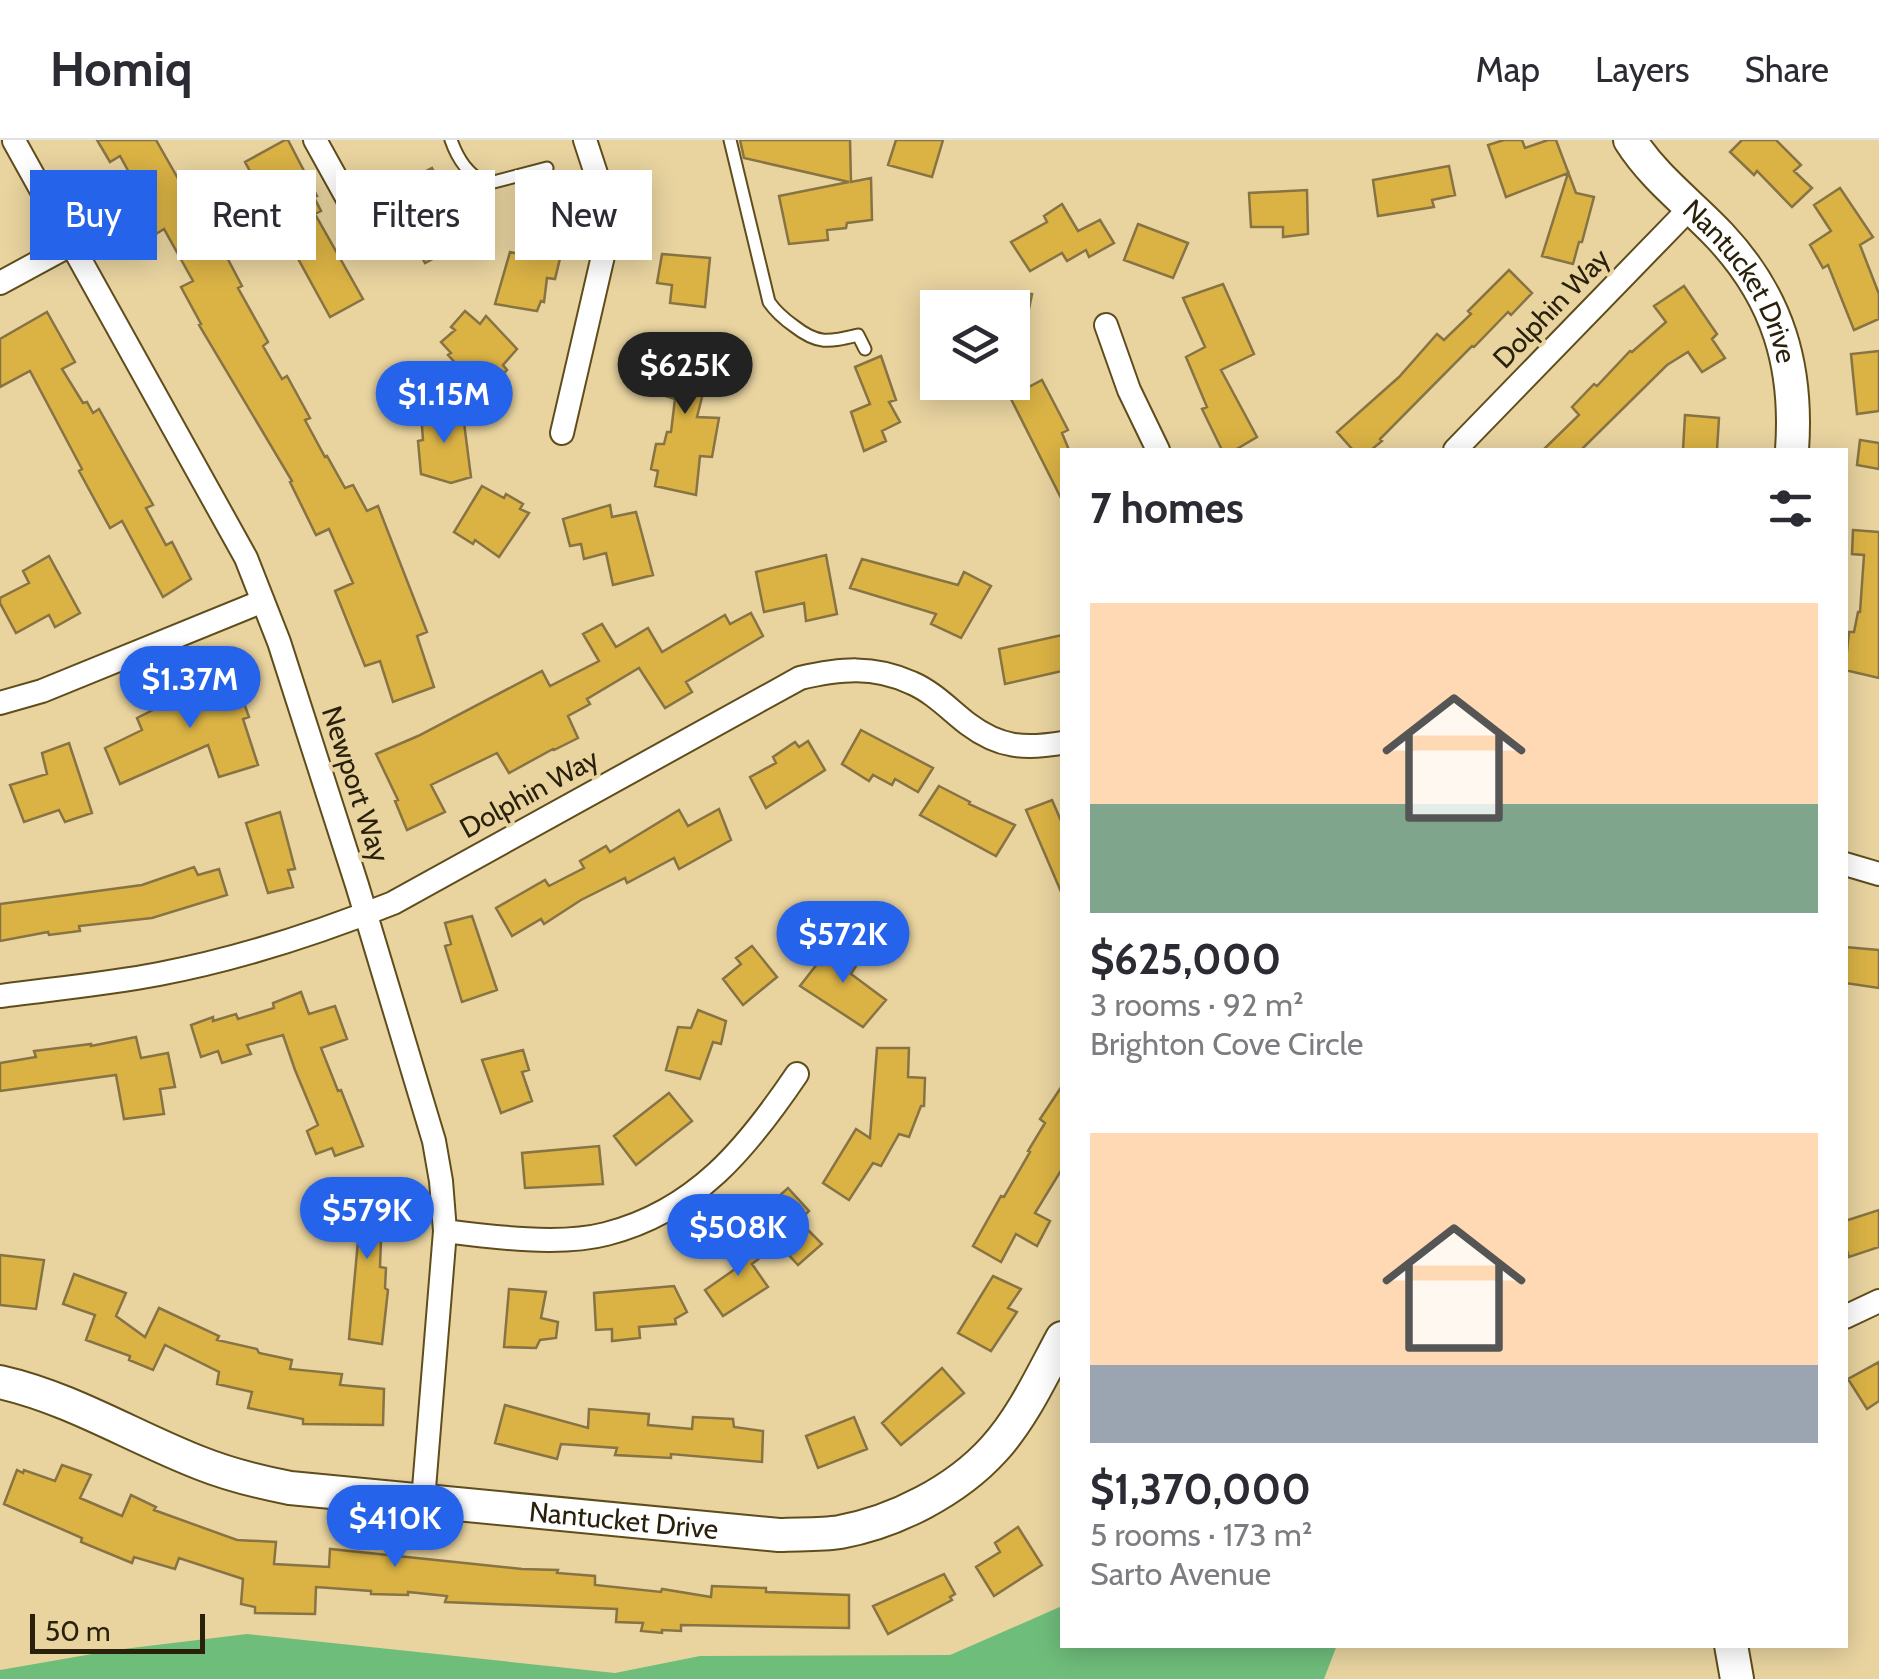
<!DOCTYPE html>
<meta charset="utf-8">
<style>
:root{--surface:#fff;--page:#f7f7f7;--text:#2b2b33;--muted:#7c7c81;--line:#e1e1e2;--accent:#2563eb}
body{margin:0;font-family:Cabin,sans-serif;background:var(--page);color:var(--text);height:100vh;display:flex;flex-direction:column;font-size:38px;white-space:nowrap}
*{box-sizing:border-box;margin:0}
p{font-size:32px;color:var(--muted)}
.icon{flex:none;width:55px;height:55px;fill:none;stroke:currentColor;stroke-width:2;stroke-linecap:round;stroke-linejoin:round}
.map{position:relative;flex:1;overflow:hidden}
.side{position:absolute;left:1060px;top:308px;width:788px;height:1200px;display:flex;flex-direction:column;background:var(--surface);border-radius:0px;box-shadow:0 5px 25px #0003}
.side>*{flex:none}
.hud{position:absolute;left:30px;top:30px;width:880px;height:90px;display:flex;gap:20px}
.tools{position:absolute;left:920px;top:150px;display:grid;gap:20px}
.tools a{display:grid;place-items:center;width:110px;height:110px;border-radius:0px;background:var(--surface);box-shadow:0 5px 25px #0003;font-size:50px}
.scale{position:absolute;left:30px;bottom:25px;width:175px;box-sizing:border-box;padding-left:10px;border:5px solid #29210c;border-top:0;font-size:28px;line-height:35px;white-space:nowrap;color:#29210c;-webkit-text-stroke:8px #e9d4a0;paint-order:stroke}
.price{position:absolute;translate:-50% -85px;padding:0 22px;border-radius:35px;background:var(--accent);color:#fff;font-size:32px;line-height:65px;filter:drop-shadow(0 2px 5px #0008)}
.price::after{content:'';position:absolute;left:50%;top:60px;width:30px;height:22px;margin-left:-15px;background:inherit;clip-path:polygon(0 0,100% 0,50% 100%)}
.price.current{background:#222;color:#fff}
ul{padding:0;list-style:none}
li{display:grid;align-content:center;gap:20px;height:530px;padding:0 30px}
li span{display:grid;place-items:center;height:310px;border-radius:0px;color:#555}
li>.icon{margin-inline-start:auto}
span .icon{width:180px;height:180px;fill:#fffc;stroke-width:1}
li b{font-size:42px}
h2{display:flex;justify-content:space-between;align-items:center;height:120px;padding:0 30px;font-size:42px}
.chip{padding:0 35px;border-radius:0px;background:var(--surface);box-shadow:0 5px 25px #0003;font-size:35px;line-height:90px}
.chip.current{background:var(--accent);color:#fff}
header{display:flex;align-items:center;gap:60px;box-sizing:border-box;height:140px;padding:0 50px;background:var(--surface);border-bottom:2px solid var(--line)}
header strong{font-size:48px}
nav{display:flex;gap:55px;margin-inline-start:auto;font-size:35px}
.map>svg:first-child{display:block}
.green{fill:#6fbd7b}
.building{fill:#dbb345;stroke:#877343;stroke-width:2.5}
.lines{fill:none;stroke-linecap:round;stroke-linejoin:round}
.lane-casing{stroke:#5f4d1c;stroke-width:15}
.street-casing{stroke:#5f4d1c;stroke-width:26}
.secondary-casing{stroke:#5f4d1c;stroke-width:36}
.lane{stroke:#fff;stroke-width:11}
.street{stroke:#fff;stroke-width:22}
.secondary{stroke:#fff;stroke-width:32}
.labels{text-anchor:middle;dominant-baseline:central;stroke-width:8;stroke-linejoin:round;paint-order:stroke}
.street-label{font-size:28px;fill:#29210c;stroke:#e9d4a0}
</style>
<header>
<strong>Homiq</strong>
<nav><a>Map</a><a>Layers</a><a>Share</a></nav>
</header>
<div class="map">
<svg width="1879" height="1539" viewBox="0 0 1879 1539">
<rect width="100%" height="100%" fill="#e9d4a0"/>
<!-- green -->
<path class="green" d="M1062,1466V1505H1337L1324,1539H0V1530L115,1510L247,1494L615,1533L700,1516L950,1515Z"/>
<!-- building -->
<path class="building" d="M97,0H156L188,56L193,53L242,146L238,148L268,202L263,206L282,239L287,236L310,278L305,280L325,317L327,316L345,348L353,345L367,371L378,366L427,492L417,496L434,547L393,562L380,521L365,526L335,451L353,443L329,389L316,395L290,342L292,341L199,185L201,184L181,147L193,141L164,89L148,99L135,74L148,67L120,16L110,22Z
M285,0H288L317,56L314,57L321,71L315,74L363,159L330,177L245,22Z
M740,0H850L851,42L871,38L872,80L847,83L846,88L827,90L828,100L789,104L779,56L849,42L744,18Z
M896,0H943L932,37L888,25Z
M1504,0H1522L1525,8L1548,0H1556L1576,53L1594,57L1582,102H1579L1573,124L1542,116L1568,33L1506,57L1488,5Z
M1742,0H1776L1801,25L1794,31L1812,48L1792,67L1757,31L1754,35L1730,12Z
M1449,26L1455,55L1432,60L1434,67L1378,76L1373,40Z
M432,28L459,79L467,87L470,99L425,123L409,94L415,91L397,64L399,62L392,49Z
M1840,48L1873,97L1860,105L1879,154V179L1854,190L1828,125L1823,128L1810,105L1831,91L1814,65Z
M1307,50L1308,94L1283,97V87H1251L1249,53Z
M1062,64L1078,91L1100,80L1114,103L1089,117L1086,110L1067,121L1062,113L1030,131L1011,102L1047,82L1044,76Z
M1138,84L1188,103L1173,138L1124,120Z
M539,95L564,102L555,139L547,138L544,162L541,161L537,171L495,164L510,112L532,117Z
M662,114L710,118L705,167L670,163L672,145L657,143Z
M1509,130L1532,153L1511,175L1508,172L1474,207L1472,206L1380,299L1382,301L1371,310H1353L1337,292L1399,237L1437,194L1444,200L1471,174L1468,171Z
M1223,144L1254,214L1221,230L1257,297L1235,310H1222L1202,269L1207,267L1186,217L1205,207L1183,158Z
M1684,146L1717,194L1712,199L1725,218L1702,232L1688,212L1667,225L1581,310H1543L1579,275L1572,267L1594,244L1597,246L1630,211L1632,212L1666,182L1654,166Z
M1012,152L1032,154L1021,209L1012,208Z
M465,171L480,184L486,176L517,209L503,225L507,230L484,254L448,215L451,213L441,202L455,190L451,187Z
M47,172L75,222L62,229L83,263L87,262L93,273L99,269L153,365L146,368L166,405L172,402L191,439L163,457L122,381L110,388L79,331L82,329L30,231L0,247V199Z
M678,198L715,205L697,277L719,278L712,317L700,316L696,355L655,346L658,331L651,329L656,304H664L667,292H671L675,259L651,251L666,218L670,219Z
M1879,211V271L1857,274L1851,214Z
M881,216L896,260L889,262L900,282L882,291L886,301L864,311L851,272L870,264L855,227Z
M1042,240L1068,290L1062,293L1069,310H1062V360L1010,257Z
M462,267L471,337L451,343L421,334L418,301L423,300L421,273Z
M1685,275L1719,278L1717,310H1683Z
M1860,300L1879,303V329L1857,325Z
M482,346L504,358L506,354L523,364L520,369L529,373L499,417L475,400L473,404L454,392Z
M610,365L612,377L636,372L653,435L613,445L606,413L584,419L581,404L570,406L563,379Z
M1853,390L1879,392V538L1845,530L1849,492H1854L1858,472H1860L1864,415L1852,414Z
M826,415L837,474L806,481L804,463L764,472L756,432Z
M49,416L80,473L55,487L49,475L16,493L0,463V458L29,443L23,431Z
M862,419L958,445L964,432L991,446L961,498L931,484L936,474L850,448Z
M751,473L763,496L686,542L692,552L665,568L639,528L587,559L590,564L568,576L578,598L554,610L553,609L509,633L497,613L431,645L445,672L407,690L395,661L398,660L376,614L418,596L542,531L550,546L599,521L583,494L602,484L616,507L648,488L662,512L725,475L730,484Z
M1062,495V531L1005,544L999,509Z
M231,527L249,577L243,579L258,625L219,637L208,605L120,644L105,608L142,590L137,578L163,565L195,555L190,540Z
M861,590L933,628L918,652L895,639L892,645L873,635L869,641L842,624Z
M808,601L825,630L766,668L750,637L776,623L773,617L795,602L799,607Z
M69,603L92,673L65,682L59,670L24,682L10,645L47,634L42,613Z
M939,646L970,662L969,664L1015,685L996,716L920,675Z
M1052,660L1062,683V754L1026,670Z
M719,669L731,700L679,729L674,718L627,743L625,738L581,760L544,784L541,779L512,796L496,768L545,740L549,746L584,728L580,721L606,706L610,712L679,670L688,686Z
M280,672L295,729L288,730L293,747L268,753L246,683Z
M194,727L198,735L219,729L227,755L152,778L79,786L80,791L49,795L48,792L0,801V764L142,745Z
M472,776L497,850L462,862L445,806L451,804L445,783Z
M835,801L859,821L851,834L886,860L863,887L800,846Z
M752,806L777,837L743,865L723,839L741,824L736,818Z
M1845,807L1879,810V848L1845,843Z
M301,852L309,874L335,866L347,899L321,908L338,951L341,950L363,1006L335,1016L332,1008L316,1014L307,991L318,985L295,930L283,895L247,905L251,914L222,923L218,911L201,917L191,885L213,877V881L236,874L238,879L274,868L273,863Z
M698,870L726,881L721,904L713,902L700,939L666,930L678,887L691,888Z
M136,897L141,918L168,913L175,947L160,949L164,974L124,979L116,935L0,951V923L36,917L34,911L91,904V906Z
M877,908H909L908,937L925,938L924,966H921L909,997L899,994L881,1026L873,1023L849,1060L823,1043L856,989L870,998Z
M523,910L529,930L522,932L532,961L501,973L482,920Z
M1062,946V1029L1035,1073L1050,1081L1037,1106L1016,1094L1001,1122L973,1106L1001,1056L1004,1057L1030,1012L1028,1011L1045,983L1040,979Z
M669,953L692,981L636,1025L614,996Z
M599,1006L603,1044L525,1048L522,1013Z
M349,1042L383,1044L380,1127L386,1128L385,1148L388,1150L382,1204L349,1199L358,1101L344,1100Z
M788,1048L809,1071L799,1081L822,1104L798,1125L773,1098L785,1087L768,1066Z
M1879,1070V1107L1849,1117L1845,1104V1081Z
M743,1096L761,1117L752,1124L768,1147L723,1176L705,1150L738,1127L725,1112Z
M0,1115L44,1120L36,1169L0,1165Z
M74,1134L126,1153L116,1176L145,1197L159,1168L219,1196L217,1200L257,1209L259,1213L292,1220L290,1229L342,1234L340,1245L384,1249L383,1285L303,1284V1279L248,1268L252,1252L217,1244L219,1232L165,1205L153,1230L129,1220L130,1216L86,1200L95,1175L63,1164Z
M993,1136L1021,1149L1008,1168L1017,1172L991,1211L958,1193Z
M674,1146L687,1172L675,1179L676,1184L639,1187L640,1198L612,1201V1189L596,1190L594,1153Z
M509,1149L546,1152L541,1178L558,1182L556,1198L540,1200L536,1208L504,1207Z
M1879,1222V1261L1867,1269L1848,1239Z
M942,1228L964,1253L901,1305L882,1283Z
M505,1265L588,1288L589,1269L649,1274L648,1285L692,1289L693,1277L733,1279L734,1287L763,1291L762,1322L671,1314V1318L615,1315L617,1308L561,1304L557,1319L495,1303Z
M854,1277L867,1309L818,1328L806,1296Z
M62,1325L91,1335L80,1358L122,1376L131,1355L156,1367L154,1370L237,1400L276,1402L274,1424L329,1427L330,1409L522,1429L558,1430L557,1433L595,1436V1445L661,1452L662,1449L711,1457L712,1446L766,1448V1452L849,1455V1488L681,1485V1491L662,1490V1493L641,1491L643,1483L616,1482L617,1469L445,1462L447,1456L408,1452V1455L371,1454V1451L316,1447L315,1474L255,1473V1467L241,1464L243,1439L179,1418L175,1429L134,1417L132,1423L81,1402L82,1398L4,1364L17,1330L23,1333L24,1330L55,1341Z
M1018,1387L1042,1425L994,1456L976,1427L1000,1412L995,1403Z
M944,1434L955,1454L950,1457L952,1460L888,1494L873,1466Z"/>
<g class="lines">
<!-- lane casing -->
<g class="lane-casing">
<path id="lane" d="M451,0C458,20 468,34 486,44L547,28
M730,0L769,162C776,172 784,179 794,186C818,205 829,202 858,195L865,209"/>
</g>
<!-- street casing -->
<g class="street-casing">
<path id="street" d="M315,0L366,92
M14,1L246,418L279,502L357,745L434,1001L441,1041L445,1091L423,1361
M0,143L72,104
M1106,185L1129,250L1158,310
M562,293L609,90L607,67L585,0
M1455,310L1690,68
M0,563L42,551L263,461
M1845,724L1879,734
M0,856C53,849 107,844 159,834C238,819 318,793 393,763L800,538C840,529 873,525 912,543C933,552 950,570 968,584C1000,608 1025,609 1062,603
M445,1091C492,1097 560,1106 606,1094C696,1071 747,1008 797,934
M1845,1177L1879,1161"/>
</g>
<!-- secondary casing -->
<g class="secondary-casing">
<g id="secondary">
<path id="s1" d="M1630,0C1654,38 1690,64 1720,96C1778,158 1798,226 1792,310"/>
<path id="s2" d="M0,1242C71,1258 133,1297 200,1323C230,1335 259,1342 290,1348L779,1395C799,1394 821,1395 840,1392C895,1382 956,1351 994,1309C1023,1277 1042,1235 1062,1198"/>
<path d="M1731,1505L1737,1539"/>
</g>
</g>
<!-- lane -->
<use href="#lane" class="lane"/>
<!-- street -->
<use href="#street" class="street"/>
<!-- secondary -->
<use href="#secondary" class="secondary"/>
</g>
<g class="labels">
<!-- street labels -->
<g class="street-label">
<text stroke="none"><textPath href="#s1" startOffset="182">Nantucket Drive</textPath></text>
<text transform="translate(1551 168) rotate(-46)">Dolphin Way</text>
<text transform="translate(356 644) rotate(72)">Newport Way</text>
<text transform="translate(529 653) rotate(-29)">Dolphin Way</text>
<text stroke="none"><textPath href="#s2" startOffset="645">Nantucket Drive</textPath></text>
</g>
</g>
</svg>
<div class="tools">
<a><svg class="icon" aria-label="layers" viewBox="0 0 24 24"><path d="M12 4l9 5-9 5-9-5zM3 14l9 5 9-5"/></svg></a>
</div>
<div class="scale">50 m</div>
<b class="price current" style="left:685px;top:277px">$625K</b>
<b class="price" style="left:444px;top:306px">$1.15M</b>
<b class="price" style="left:190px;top:591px">$1.37M</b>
<b class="price" style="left:843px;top:846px">$572K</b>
<b class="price" style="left:367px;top:1122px">$579K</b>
<b class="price" style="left:738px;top:1139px">$508K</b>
<b class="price" style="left:395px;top:1430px">$410K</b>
<div class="hud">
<a class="chip current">Buy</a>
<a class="chip">Rent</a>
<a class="chip">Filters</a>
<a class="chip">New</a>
</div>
<section class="side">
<h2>7 homes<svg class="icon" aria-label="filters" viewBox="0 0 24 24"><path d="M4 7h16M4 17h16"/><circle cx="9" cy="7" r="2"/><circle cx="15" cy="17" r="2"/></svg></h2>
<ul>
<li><span style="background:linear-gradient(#ffd9b3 65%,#7fa58c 0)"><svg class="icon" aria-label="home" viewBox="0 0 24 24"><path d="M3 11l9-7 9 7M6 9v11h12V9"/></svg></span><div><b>$625,000</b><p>3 rooms · 92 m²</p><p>Brighton Cove Circle</p></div></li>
<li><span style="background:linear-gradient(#ffd9b3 75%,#9aa5b1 0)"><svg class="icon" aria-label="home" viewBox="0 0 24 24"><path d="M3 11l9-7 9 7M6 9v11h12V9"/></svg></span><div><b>$1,370,000</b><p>5 rooms · 173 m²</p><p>Sarto Avenue</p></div></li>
</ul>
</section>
</div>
